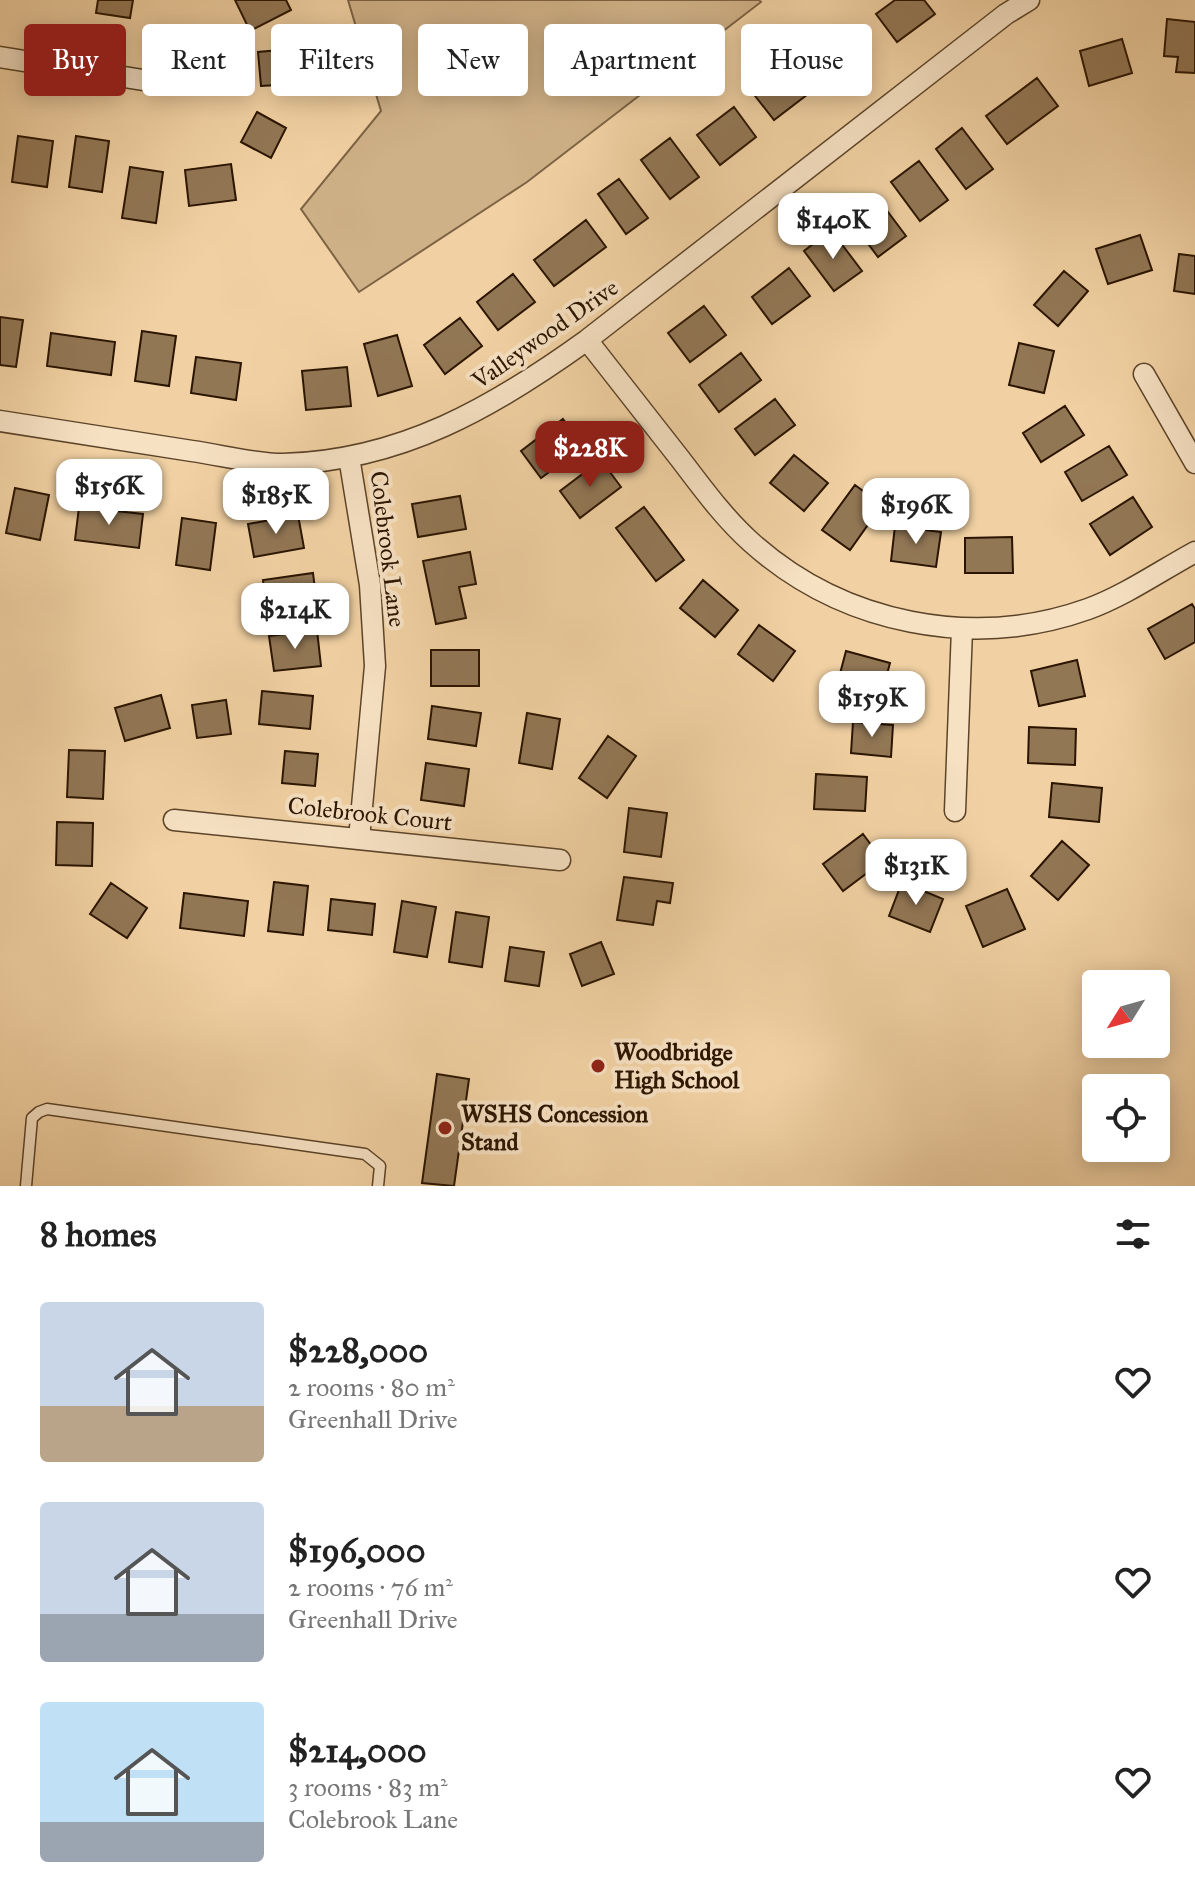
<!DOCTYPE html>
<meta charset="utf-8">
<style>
:root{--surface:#fff;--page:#f6f6f6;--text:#222;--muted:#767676;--accent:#8f2418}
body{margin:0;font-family:"IM FELL Great Primer",serif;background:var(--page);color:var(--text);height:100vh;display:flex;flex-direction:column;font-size:30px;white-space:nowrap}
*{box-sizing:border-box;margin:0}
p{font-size:26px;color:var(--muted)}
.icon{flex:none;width:44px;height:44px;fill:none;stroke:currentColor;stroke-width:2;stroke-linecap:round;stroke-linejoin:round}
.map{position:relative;height:1186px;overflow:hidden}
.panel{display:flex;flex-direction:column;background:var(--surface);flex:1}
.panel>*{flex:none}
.top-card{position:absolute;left:24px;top:24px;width:1148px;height:72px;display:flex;gap:16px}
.needle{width:52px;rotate:233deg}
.fabs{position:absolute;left:1082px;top:970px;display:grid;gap:16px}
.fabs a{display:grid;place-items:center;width:88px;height:88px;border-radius:8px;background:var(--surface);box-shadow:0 4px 20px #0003;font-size:40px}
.price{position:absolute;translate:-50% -68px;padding:0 18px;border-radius:16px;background:#fff;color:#222;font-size:26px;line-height:52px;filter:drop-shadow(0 2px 4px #0008)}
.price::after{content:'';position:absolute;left:50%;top:48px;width:24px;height:18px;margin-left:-12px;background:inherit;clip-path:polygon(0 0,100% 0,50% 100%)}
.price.current{background:var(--accent);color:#fff}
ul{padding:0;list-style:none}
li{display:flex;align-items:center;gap:24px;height:200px;padding:0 40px}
li span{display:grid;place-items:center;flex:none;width:224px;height:160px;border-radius:8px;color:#555}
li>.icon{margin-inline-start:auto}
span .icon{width:96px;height:96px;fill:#fffc;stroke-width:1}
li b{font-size:34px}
h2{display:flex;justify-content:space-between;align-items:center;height:96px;padding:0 40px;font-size:34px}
.pill{padding:0 28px;border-radius:8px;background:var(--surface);box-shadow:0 4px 20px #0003;font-size:28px;line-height:72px}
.pill.current{background:var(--accent);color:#fff}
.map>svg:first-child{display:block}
.green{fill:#cfb187;stroke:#7d6344;stroke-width:2}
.building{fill:#927755;stroke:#2b1500;stroke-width:2}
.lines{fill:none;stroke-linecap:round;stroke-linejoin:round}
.service-casing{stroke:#5c4429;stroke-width:13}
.minor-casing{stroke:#5c4429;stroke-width:23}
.service{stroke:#f6e1c3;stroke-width:10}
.minor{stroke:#f6e1c3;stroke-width:20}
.poi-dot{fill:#8f2418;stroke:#f6e1c3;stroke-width:3}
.labels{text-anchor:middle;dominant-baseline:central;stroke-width:8;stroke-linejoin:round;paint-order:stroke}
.street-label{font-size:24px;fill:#2b1500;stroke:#f6e1c3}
.poi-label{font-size:24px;font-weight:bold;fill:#2b1500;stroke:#f6e1c3;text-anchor:start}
</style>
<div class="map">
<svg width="1195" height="1186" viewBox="0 0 1195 1186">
<rect width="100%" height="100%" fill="#f1d1a3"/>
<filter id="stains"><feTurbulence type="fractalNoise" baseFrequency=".0025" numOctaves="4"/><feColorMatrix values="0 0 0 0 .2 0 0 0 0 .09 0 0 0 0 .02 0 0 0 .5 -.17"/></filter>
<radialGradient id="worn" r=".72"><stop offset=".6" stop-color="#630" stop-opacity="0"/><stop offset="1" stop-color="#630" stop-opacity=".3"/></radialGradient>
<!-- green -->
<path class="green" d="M348,0H759L761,2L527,182L359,292L301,209L381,111Z"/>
<!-- building -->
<path class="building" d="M98,0H133L130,18L96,13Z
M235,0H286L291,10L250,31Z
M895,0H924L935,14L897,42L876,14Z
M1167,19L1195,22V73L1176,72L1178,57L1164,56Z
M1122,39L1132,73L1089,86L1080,51Z
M291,49L294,84L261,86L258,52Z
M804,53L825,81L774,120L752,92Z
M1037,78L1058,106L1007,144L986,116Z
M734,107L756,137L720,165L697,135Z
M257,112L286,128L271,158L241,142Z
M962,128L993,169L966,189L936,149Z
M18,136L53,141L47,187L12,182Z
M76,136L109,141L102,192L69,187Z
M670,138L699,177L670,199L641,160Z
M919,161L948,200L920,221L891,182Z
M231,164L236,200L189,206L185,170Z
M130,167L163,172L156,223L122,218Z
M619,179L648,218L626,234L598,194Z
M876,196L906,236L878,257L848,217Z
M586,220L606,247L554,286L534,260Z
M831,230L862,271L834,291L804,251Z
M1140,235L1152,270L1108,284L1096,249Z
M1179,254L1195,256V294L1174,291Z
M789,268L810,296L772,324L752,297Z
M1064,271L1088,291L1058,326L1034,305Z
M513,274L535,302L498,330L477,302Z
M704,306L726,335L690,362L668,333Z
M0,317L23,320L16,367L0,365Z
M460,318L482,346L445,374L424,345Z
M142,331L176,336L169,386L135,381Z
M51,333L115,342L111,375L47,366Z
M397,335L412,386L378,396L364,344Z
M1019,343L1054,351L1044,393L1009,385Z
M741,353L761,380L719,412L699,385Z
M196,357L241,363L236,400L191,393Z
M347,367L351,406L306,410L302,371Z
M775,399L795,425L755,455L735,429Z
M1065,406L1084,435L1041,462L1023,433Z
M563,419L584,446L541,478L521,451Z
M1109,446L1127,475L1082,501L1065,472Z
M794,455L828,483L804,511L770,483Z
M601,460L621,487L580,518L560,491Z
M855,485L882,505L850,550L822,530Z
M15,488L49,495L40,540L6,533Z
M460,496L466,529L418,537L412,504Z
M1133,497L1152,527L1110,555L1090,524Z
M79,507L143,514L139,548L75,540Z
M644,507L684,560L656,581L616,528Z
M298,515L304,548L254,557L248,524Z
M182,518L216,523L210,570L176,565Z
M895,526L941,532L936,567L891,561Z
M1012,537L1013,573H965V538Z
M470,552L476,584L459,587L466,618L436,624L423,561Z
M313,573L317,606L267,613L263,580Z
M703,580L738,610L715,637L680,608Z
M1192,604L1195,609V642L1165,659L1148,629Z
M759,625L795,651L773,681L738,654Z
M317,630L321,666L274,671L269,636Z
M431,650H479V686H431Z
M846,651L890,663L881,697L837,685Z
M1077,660L1085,696L1039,706L1031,671Z
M262,691L313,696L310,729L259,724Z
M161,695L170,728L125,741L115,708Z
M226,700L231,734L197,738L192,705Z
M432,706L481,713L476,746L428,739Z
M527,713L560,719L552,769L519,763Z
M853,722L893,725L891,757L851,753Z
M1029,727L1076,729L1075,765L1028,763Z
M608,736L636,756L607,798L579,778Z
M69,750L105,751L103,799L67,797Z
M285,751L318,754L315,786L282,783Z
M426,763L469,769L464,806L421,800Z
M816,774L867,777L865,811L814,809Z
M1052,783L1102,788L1099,822L1049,817Z
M629,808L667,813L661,857L624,852Z
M57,822L93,823L92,866L56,865Z
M863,834L883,861L843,891L823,864Z
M1062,841L1089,865L1058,900L1031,876Z
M624,877L673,883L670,903L657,901L653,925L617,920Z
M274,882L308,886L303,935L268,931Z
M902,882L943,899L930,932L889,916Z
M111,883L147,908L127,938L90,914Z
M1007,889L1025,929L983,947L966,906Z
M184,893L248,901L244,936L180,928Z
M331,899L375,904L372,935L328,930Z
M402,901L436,907L427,957L394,952Z
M456,912L489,917L482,967L449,962Z
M601,942L614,974L582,986L570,954Z
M510,947L544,952L539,986L505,981Z
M437,1074L469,1079L454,1186L422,1183Z"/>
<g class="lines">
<!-- service casing -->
<g class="service-casing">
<path id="service" d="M26,1186L32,1118L39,1112L47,1109L365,1154L380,1166L378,1186"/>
</g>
<!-- minor casing -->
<g class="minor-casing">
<path id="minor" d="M0,57L168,84
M587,340C618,380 650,420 681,460C703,489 725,519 752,543C843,624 973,650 1088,609C1126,595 1160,571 1195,552
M1144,374L1195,463
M0,421C64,431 128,441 192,451C221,455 253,464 283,464C401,461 494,407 587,340L1006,14L1029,0
M349,457L370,585L375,666L359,839
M955,811L962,629
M174,820L560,860"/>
</g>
<!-- service -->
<use href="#service" class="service"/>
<!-- minor -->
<use href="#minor" class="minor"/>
</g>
<!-- markers -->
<g class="poi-dot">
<circle cx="598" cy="1066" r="8"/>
<circle cx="445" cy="1128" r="8"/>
</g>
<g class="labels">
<!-- street labels -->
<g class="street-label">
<text transform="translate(545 334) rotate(-35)">Valleywood Drive</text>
<text transform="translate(388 549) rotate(83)">Colebrook Lane</text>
<text transform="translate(370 814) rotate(6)">Colebrook Court</text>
</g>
<!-- poi labels -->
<g class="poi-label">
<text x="614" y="1052">Woodbridge<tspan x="614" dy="28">High School</tspan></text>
<text x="461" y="1114">WSHS Concession<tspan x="461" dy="28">Stand</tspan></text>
</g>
</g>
<rect width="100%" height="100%" filter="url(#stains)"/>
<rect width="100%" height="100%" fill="url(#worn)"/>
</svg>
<div class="fabs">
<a><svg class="needle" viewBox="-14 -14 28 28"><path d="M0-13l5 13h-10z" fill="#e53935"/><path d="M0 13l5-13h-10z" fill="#767676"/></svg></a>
<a><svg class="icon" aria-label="locate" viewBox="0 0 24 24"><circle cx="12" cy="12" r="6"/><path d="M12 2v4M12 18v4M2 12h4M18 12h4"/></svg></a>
</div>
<b class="price" style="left:833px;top:261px">$140K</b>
<b class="price current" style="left:590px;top:489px">$228K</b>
<b class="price" style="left:109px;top:527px">$156K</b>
<b class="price" style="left:276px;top:536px">$185K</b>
<b class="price" style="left:916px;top:546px">$196K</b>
<b class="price" style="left:295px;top:651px">$214K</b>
<b class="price" style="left:872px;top:739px">$159K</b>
<b class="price" style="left:916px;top:907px">$131K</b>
<div class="top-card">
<a class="pill current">Buy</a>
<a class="pill">Rent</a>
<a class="pill">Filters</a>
<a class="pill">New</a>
<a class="pill">Apartment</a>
<a class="pill">House</a>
</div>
</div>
<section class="panel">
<h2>8 homes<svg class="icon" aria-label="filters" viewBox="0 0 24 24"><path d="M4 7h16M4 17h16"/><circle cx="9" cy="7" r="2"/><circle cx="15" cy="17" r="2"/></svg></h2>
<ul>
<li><span style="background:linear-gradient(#c9d6e8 65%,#b9a48a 0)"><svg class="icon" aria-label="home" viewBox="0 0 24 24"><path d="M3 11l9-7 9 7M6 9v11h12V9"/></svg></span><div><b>$228,000</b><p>2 rooms · 80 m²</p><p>Greenhall Drive</p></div><svg class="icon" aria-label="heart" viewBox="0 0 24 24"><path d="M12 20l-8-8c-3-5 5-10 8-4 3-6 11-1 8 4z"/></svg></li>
<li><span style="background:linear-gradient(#c9d6e8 70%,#9aa5b1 0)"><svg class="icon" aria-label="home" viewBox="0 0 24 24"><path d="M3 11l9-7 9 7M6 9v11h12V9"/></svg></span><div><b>$196,000</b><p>2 rooms · 76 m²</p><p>Greenhall Drive</p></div><svg class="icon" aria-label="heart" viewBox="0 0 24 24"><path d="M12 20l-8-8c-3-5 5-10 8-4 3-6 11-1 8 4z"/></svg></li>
<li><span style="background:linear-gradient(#bfe0f5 75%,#9aa5b1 0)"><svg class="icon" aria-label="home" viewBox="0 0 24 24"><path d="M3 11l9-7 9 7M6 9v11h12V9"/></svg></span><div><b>$214,000</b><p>3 rooms · 83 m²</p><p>Colebrook Lane</p></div><svg class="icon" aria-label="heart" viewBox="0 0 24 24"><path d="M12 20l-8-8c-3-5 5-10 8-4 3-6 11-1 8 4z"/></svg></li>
</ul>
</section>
